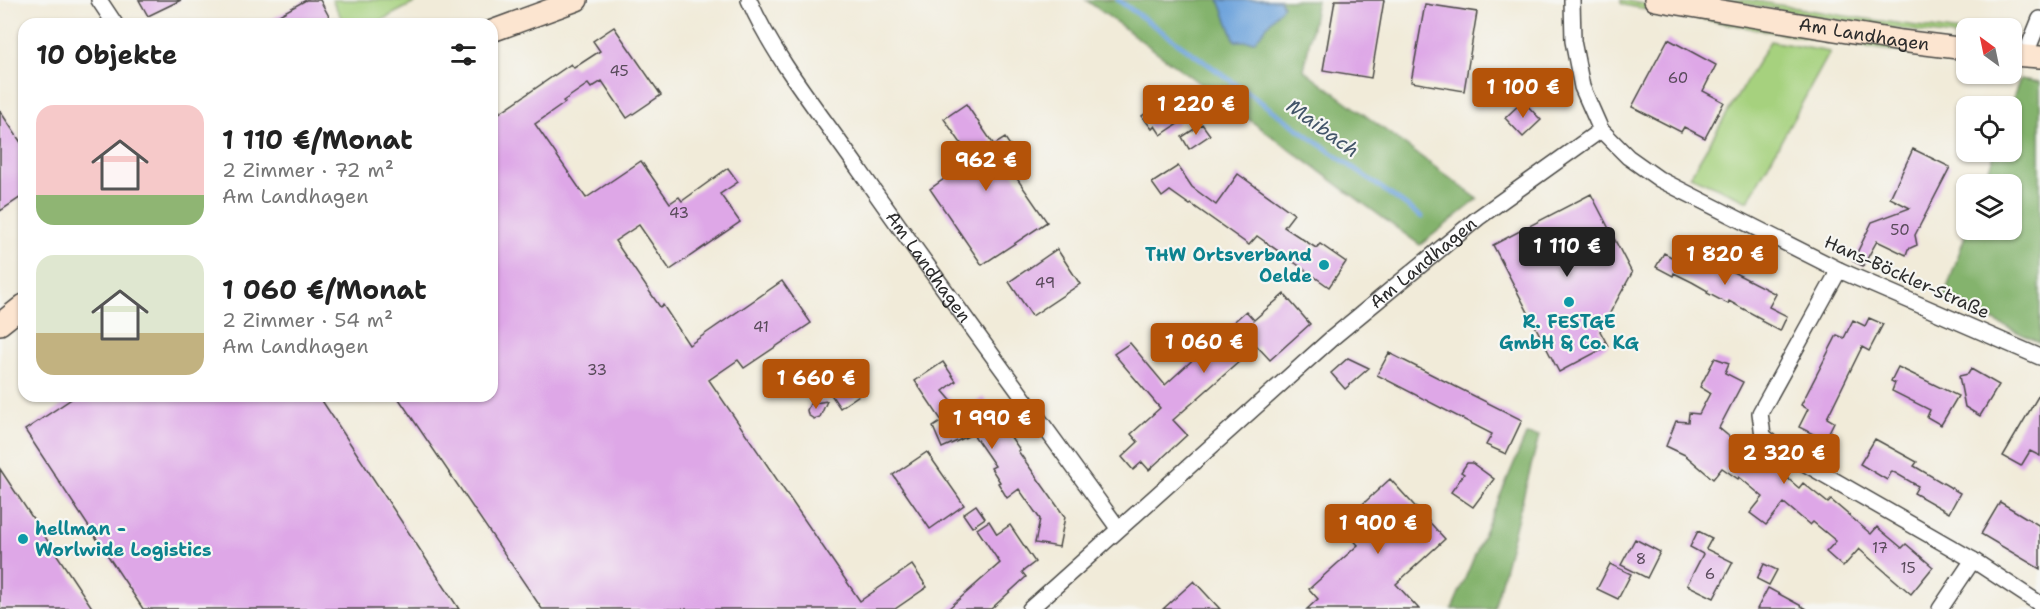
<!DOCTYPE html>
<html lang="de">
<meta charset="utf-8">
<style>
:root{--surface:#fff;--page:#f2f2f2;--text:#222;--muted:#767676;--accent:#b45309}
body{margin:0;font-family:"Shantell Sans",sans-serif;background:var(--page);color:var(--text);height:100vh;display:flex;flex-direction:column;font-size:22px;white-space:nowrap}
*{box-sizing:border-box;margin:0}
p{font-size:20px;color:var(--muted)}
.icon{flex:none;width:33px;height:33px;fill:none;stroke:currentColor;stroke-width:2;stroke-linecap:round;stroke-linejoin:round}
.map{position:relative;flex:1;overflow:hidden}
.drawer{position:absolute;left:18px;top:18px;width:480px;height:384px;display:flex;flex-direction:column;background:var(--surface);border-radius:18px;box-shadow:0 2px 4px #0004}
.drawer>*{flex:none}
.needle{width:39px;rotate:327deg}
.tools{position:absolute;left:1956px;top:18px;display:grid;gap:12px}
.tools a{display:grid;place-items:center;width:66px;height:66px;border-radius:12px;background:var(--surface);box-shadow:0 2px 4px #0004;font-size:30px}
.price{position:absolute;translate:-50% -51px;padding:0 14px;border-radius:6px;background:var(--accent);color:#fff;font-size:20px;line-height:39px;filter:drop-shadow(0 2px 3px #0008)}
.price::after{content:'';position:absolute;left:50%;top:36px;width:18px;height:14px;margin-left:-9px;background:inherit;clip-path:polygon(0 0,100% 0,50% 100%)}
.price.selected{background:#222;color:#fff}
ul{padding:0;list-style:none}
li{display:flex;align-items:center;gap:18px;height:150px;padding:0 18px}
li span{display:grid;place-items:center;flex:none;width:168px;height:120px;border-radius:18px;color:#555}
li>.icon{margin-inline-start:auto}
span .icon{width:72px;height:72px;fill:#fffc;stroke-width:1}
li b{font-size:26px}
h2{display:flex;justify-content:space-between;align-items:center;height:72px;padding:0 18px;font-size:26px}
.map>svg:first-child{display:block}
.green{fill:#a6d17e;stroke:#687e54;stroke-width:1.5}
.forest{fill:#84b36d;stroke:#586f4c;stroke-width:1.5}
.water{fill:#70a4dc;stroke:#4e6884;stroke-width:1.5}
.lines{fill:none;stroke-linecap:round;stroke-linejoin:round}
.stream{stroke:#70a4dc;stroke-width:5}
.building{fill:#dea7e7}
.street-casing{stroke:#494845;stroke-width:18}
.secondary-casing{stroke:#494845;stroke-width:24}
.street{stroke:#fff;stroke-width:15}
.secondary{stroke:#fce5d0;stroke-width:21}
.culture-dot{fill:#0f9aa8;stroke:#f6f6f2;stroke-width:2}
.labels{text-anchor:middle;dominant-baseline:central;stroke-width:4.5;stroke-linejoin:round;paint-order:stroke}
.number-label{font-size:15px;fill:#584a5a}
.street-label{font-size:18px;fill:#2b2b2b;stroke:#f6f6f2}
.culture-label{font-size:18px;font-weight:bold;fill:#0d838f;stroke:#f6f6f2;text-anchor:end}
.water-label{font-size:20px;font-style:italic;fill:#435569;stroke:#f6f6f2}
</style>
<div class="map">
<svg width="2040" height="609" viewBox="0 0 2040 609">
<rect width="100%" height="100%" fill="#f6f6f2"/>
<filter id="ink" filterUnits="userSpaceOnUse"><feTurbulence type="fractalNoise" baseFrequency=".0167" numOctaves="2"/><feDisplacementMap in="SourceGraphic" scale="12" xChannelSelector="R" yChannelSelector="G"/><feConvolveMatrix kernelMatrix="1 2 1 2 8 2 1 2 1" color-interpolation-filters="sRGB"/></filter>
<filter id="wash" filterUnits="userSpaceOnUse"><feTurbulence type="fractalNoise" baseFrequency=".008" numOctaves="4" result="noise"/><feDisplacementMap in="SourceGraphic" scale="24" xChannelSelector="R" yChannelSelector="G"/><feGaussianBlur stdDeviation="1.35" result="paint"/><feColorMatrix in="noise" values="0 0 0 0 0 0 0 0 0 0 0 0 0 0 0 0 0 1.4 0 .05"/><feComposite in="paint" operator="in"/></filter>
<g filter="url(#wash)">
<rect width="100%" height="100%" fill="#f1ebd9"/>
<!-- green -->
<path class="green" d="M332,0H420L374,24H345Z
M1621,0L1743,22L1966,56V62L1800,37L1624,5L1621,3Z
M1723,0H1749L1845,16L1966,33V38L1843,21Z
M1770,41L1830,52L1748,201L1690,176Z"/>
<!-- forest -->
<path class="forest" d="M1086,0H1317L1304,70L1478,199L1420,245Z
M2020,79L2040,82V343L1944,297L1967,230H2012V184H1983L1995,152H2012L2010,106Z
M1526,435L1539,436L1494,609H1452Z"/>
<!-- water -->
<path class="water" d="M1219,0H1280L1283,6L1255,41H1235Z"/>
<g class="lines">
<!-- stream -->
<path class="stream" d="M1118,0L1422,217"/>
</g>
<g id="blocks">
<!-- building -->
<path class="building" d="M139,0H181L148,16Z
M306,0H320L333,24H263Z
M1335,0H1384L1371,78L1323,70Z
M1425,4L1477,12L1464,91L1411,82Z
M614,27L661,95L627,118L602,81L591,88L588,84L563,101L565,103L535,124L586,198L641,161L670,203L679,197L682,201L728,168L738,182L720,194L740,222L670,270L639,225L615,241L660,307L663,305L689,345L782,281L811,323L744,368L738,360L709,380L860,601L912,565L927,587L895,609H542L397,396H492V118L571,64L574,68L600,51L593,41Z
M1668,39L1716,65L1703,91L1724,102L1705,138L1684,127L1681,132L1632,107Z
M1164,100L1179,123L1161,135L1155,126L1152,129L1142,116Z
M1523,101L1541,120L1523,137L1505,118Z
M966,104L994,145L1005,138L1020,160L1009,167L1047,222L982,265L930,189L972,159L944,119Z
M0,111L24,147V195L0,211Z
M1202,124L1210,135L1189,149L1182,137Z
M1913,149L1950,167L1915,235L1917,245L1908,249L1906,255L1877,241L1863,266L1853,261L1872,222L1910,208L1890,198Z
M1178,166L1192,187L1216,205L1238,174L1294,214L1284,227L1316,248L1320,244L1346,262L1329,287L1257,236L1249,245L1191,204L1190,205L1170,191L1162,197L1152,183Z
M1591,194L1632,273L1600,331L1608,346L1559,372L1493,245Z
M1686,248L1776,294L1769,307L1787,316L1780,331L1761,321L1762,319L1729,301L1728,304L1707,293L1708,291L1692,282L1674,273L1673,276L1656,267L1664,253L1679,261Z
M1057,249L1080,284L1032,316L1009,282Z
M1284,294L1310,324L1270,360L1257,346L1173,420L1187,435L1149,470L1142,462L1133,470L1122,457L1138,442L1131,434L1160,408L1114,354L1130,343L1165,385L1198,355L1190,346L1203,335L1210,343L1246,311L1254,320Z
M1869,318L1883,324L1869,351L1862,347L1827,418L1834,422L1825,440L1799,427L1808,409L1801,405L1837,335L1844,338L1853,320L1865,326Z
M1389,353L1522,420L1506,454L1486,445L1492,434L1377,375Z
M1348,358L1369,368L1345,389L1331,373Z
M1715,358L1729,363L1725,373L1743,382L1719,428L1755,458L1759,454L1799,488L1803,483L1828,503L1831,500L1871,534L1877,527L1902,548L1906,544L1933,567L1911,594L1859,549L1843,567L1826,552L1836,541L1813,522L1810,525L1784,503L1766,525L1750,513L1763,497L1739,477L1738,479L1722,468L1713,479L1685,455L1666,446L1676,421L1688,422L1689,413L1699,414L1710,393L1700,387Z
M943,362L956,381L943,391L961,412L983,397L1020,450L1018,451L1065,517L1059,547L1035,543L1040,519L1019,489L1007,498L998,483L1000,482L991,468L995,466L973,434L942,448L933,427L942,421L915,381Z
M1898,367L1958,396L1941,425L1927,417L1930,410L1892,391L1895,383L1891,381Z
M1971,369L1999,385L1980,416L1965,407L1959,376L1968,374Z
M834,372L841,382L850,375L857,376L864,386L862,393L840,408L822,381Z
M2040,393V456L2030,451L2021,466L2003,456Z
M76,396H319L459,609H143L25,430Z
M827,401L820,417L814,419L808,415L807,410L810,404Z
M1875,439L1917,462L1914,466L1960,493L1949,513L1914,493L1918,486L1892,471L1887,480L1860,464Z
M927,452L964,505L930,529L893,475Z
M1467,463H1472L1494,479L1473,507L1451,492L1464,474L1461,472Z
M0,469L93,609H0Z
M1390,479L1445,539L1396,584L1419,609H1307L1318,599L1309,589L1358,545L1340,525Z
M2000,502L2040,526V569L1981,534Z
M976,505L985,518L972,527L963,514Z
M989,521L997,534L1010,525L1035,562L1022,572L1026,577L991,609H948L1000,563L977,529Z
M1698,531L1712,538L1706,549L1733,562L1714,598L1687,585L1703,554L1690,547Z
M1635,539L1660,552L1647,578L1621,565Z
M1610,564L1631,574L1618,599L1597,589Z
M1764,564L1777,570L1769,585L1757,579Z
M1194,581L1220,609H1163Z
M1768,588L1807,609H1757Z"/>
</g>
</g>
<g filter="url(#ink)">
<use href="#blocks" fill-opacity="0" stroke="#494845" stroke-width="1.5"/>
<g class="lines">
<!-- street casing -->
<g class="street-casing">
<g id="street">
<path d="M99,0L115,24"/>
<path id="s1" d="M749,0C775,60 823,117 860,171C944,291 1032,409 1118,528"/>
<path d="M1572,0L1573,41L1582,87L1601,130L1628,157L1659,179L1839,270L2040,357"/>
<path d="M2025,56L2040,19"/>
<path d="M1839,270L1760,413L1763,436L1783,451L1973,560L2040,604"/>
<path id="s2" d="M1030,609L1331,339L1478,218L1601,130"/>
<path d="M1940,609L1973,560"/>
</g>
</g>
<!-- secondary casing -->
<g class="secondary-casing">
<g id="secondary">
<path id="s3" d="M1655,0L1901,41L1966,49"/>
<path d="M492,31L577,0"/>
<path d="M2012,55L2040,57"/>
<path d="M0,324L24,305"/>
</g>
</g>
<!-- street -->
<use href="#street" class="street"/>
<!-- secondary -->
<use href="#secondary" class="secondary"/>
</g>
</g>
<!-- markers -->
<g class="culture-dot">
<circle cx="1324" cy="265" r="6"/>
<circle cx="1569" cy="302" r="6"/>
<circle cx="23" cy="539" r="6"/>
</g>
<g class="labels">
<!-- number labels -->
<g class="number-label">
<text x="619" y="71">45</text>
<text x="1678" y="78">60</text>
<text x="679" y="213">43</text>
<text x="1900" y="230">50</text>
<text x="1045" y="283">49</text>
<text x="761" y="327">41</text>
<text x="597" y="370">33</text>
<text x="1880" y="548">17</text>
<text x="1641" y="559">8</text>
<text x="1908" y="568">15</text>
<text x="1710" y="574">6</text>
</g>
<!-- street labels -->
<g class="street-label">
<text stroke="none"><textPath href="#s3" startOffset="212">Am Landhagen</textPath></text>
<text stroke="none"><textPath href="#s2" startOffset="524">Am Landhagen</textPath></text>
<text stroke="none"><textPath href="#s1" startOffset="322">Am Landhagen</textPath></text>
<text transform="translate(1907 277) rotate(24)">Hans-Böckler-Straße</text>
</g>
<!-- culture labels -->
<g class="culture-label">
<text x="1312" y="255">THW Ortsverband<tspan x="1312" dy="21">Oelde</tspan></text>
<text x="1569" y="322" text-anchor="middle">R. FESTGE<tspan x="1569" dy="21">GmbH &amp; Co. KG</tspan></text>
<text x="35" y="529" text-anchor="start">hellman -<tspan x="35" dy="21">Worlwide Logistics</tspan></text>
</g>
<!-- water labels -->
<g class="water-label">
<text transform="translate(1323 128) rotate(36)">Maibach</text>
</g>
</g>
</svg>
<div class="tools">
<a><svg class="needle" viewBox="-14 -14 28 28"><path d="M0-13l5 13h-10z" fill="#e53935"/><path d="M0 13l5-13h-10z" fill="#767676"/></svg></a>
<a><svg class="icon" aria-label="locate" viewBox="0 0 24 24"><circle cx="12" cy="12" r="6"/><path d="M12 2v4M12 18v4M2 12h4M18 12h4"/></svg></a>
<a><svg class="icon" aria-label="layers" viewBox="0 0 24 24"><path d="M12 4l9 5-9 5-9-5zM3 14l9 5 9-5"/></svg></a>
</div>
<b class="price" style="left:1523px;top:119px">1 100 €</b>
<b class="price" style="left:1196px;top:136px">1 220 €</b>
<b class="price" style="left:986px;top:192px">962 €</b>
<b class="price selected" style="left:1567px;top:278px">1 110 €</b>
<b class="price" style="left:1725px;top:286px">1 820 €</b>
<b class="price" style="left:1204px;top:374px">1 060 €</b>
<b class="price" style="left:816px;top:410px">1 660 €</b>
<b class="price" style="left:992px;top:450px">1 990 €</b>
<b class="price" style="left:1784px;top:485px">2 320 €</b>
<b class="price" style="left:1378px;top:555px">1 900 €</b>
<section class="drawer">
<h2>10 Objekte<svg class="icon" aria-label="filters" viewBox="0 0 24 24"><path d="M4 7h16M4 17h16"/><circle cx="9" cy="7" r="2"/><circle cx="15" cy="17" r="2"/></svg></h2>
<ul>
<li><span style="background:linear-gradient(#f6c9c9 75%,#8fb573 0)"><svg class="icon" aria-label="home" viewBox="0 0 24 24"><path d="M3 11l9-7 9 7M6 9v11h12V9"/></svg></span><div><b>1 110 €/Monat</b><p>2 Zimmer · 72 m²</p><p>Am Landhagen</p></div></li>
<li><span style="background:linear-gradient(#dfe7d0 65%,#c2b280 0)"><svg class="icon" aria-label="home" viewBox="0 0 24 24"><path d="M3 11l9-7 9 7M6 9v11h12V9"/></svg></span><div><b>1 060 €/Monat</b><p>2 Zimmer · 54 m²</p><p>Am Landhagen</p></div></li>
</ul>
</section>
</div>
